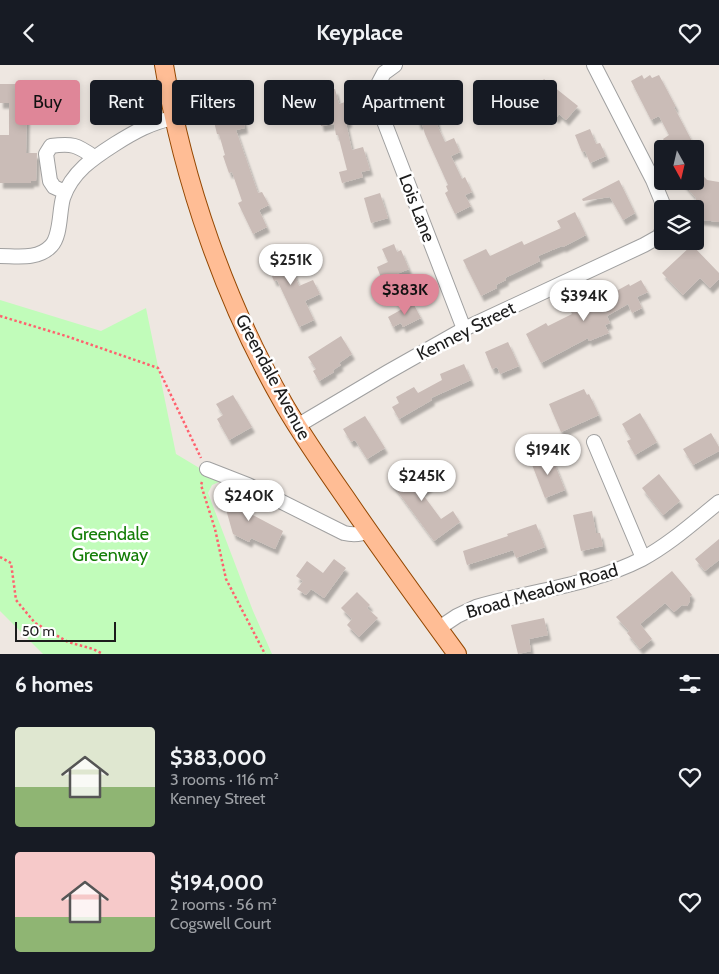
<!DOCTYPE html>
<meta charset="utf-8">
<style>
:root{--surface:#171b24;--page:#20242c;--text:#f1f3f6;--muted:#9ea1a6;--accent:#df8698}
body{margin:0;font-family:Cabin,sans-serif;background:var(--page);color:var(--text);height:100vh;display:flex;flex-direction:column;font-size:19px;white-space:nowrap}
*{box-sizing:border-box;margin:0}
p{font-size:16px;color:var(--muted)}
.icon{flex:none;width:28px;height:28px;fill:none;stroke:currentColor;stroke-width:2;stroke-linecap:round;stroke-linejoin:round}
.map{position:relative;height:589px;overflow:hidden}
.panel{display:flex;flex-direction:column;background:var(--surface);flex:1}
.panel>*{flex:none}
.guide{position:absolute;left:15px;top:15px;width:690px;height:45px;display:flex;gap:10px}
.needle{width:32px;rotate:172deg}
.tools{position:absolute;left:654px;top:75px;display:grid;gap:10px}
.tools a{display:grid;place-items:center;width:50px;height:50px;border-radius:5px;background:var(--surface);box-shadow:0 2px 8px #0003;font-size:25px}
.scale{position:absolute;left:15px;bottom:12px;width:101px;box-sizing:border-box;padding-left:5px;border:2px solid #1c1c1c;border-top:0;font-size:14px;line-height:18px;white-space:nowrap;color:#1c1c1c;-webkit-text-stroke:4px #fff;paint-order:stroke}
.price{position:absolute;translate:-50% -42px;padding:0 11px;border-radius:18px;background:#fff;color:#222;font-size:16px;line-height:32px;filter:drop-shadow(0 1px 2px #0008)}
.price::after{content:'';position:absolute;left:50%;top:30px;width:15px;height:11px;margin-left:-8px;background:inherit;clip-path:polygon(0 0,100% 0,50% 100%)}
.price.current{background:var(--accent);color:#111}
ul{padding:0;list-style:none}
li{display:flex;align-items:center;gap:15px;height:125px;padding:0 15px}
li span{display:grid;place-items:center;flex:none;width:140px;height:100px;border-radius:5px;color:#555}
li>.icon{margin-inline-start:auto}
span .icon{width:60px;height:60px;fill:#fffc;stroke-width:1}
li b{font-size:21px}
h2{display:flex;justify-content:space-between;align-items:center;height:60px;padding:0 15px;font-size:21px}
.pill{padding:0 18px;border-radius:5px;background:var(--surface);box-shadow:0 2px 8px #0003;font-size:18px;line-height:45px}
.pill.current{background:var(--accent);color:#111}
header{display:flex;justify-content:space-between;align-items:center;height:65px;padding:0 15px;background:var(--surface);font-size:22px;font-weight:700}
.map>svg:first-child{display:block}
.park{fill:#c1fcba}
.building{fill:#cabcb7;filter:url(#shadow)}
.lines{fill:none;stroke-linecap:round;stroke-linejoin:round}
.minor-casing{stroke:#a0a0a0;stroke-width:16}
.major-casing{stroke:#944700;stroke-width:20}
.path{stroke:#ff616e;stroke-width:2.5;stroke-dasharray:2.5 2.5;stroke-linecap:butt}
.minor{stroke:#fff;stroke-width:14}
.major{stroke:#ffbd95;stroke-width:18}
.labels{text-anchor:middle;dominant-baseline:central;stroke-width:5;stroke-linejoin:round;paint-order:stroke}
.street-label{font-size:18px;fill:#1c1c1c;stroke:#fff}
.park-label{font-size:18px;fill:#137d06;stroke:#fff}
</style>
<header><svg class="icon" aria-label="back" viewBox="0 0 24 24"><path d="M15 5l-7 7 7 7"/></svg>Keyplace<svg class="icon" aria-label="heart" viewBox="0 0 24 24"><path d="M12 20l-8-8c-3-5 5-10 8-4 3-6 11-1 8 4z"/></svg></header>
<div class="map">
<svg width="719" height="589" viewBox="0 0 719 589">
<defs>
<filter id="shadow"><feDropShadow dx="3" dy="5.5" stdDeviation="1" flood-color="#0004"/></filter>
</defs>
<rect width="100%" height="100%" fill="#eee7e1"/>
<!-- park -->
<path class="park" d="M0,235L101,266L146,243L176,389L221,416L212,420L208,428L253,546L272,589H43L0,546Z"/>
<!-- building -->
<path class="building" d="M642,10L644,14L650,10L652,13L659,10L676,42H674L694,80L687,84H669L663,74L669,70L659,51L651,55L631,16Z
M544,14L578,41L566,55L559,49L556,53L543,43L545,41L531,29Z
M514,16L515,33L486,34L485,18Z
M0,19H23V34H27L26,88H37L36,116H31V118H0V70H9V38H0Z
M429,19L438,62L445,77L454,73L460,87L451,91L462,114L465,112L472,127L465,130L471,141L455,149L445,128L448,126L446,121L448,120L425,69L422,59H418L411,27L417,26V22Z
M335,24L339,39L345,37L349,57L346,58L352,85L363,82L370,105L361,107L363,112L342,118L339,107L347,105L338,70H336L334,59L321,61L319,51L325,50L320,27Z
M228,40L231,50L242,47L245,63L236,65L258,128L262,127L269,140L259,145L267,162L253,169L238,138L242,136L232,107L229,108L223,91L225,90L219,69H217L211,44Z
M590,64L596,79L600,78L606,91L590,98L585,86L582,87L575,70Z
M695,102L707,115L719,117V157L695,154L696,133L681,116H695Z
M619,115L635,148L623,155L610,132L583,136L582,134Z
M380,128L388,153L371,158L364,133Z
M575,147L586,170L563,182L562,181L538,191L540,196L505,213L506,215L496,220L497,223L481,231L463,195L486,184L490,191L522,176L524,180L561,163L557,156Z
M394,179L397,187L401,185L409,204L382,215L377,202L388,197L382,184Z
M278,180L287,202L291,200L299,221L313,215L320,229L305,236L314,255L299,262L277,215L274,216L262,187Z
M692,180L719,208V214L710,223L700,213L683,230L662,208Z
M641,215L648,227L637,232L642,243L632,248L628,239L607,251L610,258L605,260L609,268L589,276L588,273L541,298L526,269L546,258L548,261L572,249L569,242L597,230L600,235L629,219L630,221Z
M413,238L421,253L403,262L401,258L393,262L388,252Z
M341,271L352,289L339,298L341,300L333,305L334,307L319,316L313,306L316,304L308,292Z
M508,277L519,301L500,309L497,302L492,304L485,287Z
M464,299L471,315L431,333L432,335L399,354L392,342L399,338L396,332L414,322L418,328L442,315L440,309Z
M584,324L587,330L589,329L599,350L561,367L549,339Z
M233,330L252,362L229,375L217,354L223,350L216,339Z
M640,348L657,377L635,390L627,376L631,374L622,359Z
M365,351L385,383L367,394L355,375L351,377L343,364Z
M711,368L719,382V386L693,400L683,384Z
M551,390L565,425L545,433L531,397Z
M413,398L430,421L421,427L441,454L453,446L460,457L434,476L389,415Z
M659,409L680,436L663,450L642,423Z
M238,426L243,428L249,448L283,466L275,484L251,473L249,477L233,469L222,430Z
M592,446L596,468H600L603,481L581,486L573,450Z
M536,459L545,482L516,493L513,485L467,500L463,486L508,471L507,469Z
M719,474V495L705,506L695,494Z
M334,494L346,503L324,533L311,524L306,530L297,524L303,516L296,511L307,496L323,508Z
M672,506L692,530L690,532V536L687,541L682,540L674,547L665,538L640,559L652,574L640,584L627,568L629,566L616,552Z
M357,527L370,540L367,543L378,553L359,572L347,560L352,554L341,543Z
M544,553L548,570L529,574L531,586L518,589L511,560Z"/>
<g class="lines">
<!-- minor casing -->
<g class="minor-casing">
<path id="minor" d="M395,0L384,8L375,25L377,38L464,264
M594,0L653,115L665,144
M65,127L54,122L50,116L46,89L51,81C72,78 77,80 94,92
M0,191C17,191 38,195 51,181C61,171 59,147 63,133C72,107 93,93 115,79C134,67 152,57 174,53
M297,361L388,307L464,264L644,180L660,171L662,165
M594,377L643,493
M207,404L248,420L344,468C353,470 360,470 368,466
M439,563L457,551L476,542C531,526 591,520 642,494C670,479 694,457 719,437"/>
</g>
<!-- major casing -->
<g class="major-casing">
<path id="major" d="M164,0C183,116 226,239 285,341C303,372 324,402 345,432C381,485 419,537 457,589"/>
</g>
<!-- path -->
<path class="path" d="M0,251L66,271L158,303L201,393
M202,417L201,420L215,464L226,514L265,589
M0,492L11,498L16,535L35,558L68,577L93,584L103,589"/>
<!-- minor -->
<use href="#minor" class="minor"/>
<!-- major -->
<use href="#major" class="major"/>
</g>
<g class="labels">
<!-- street labels -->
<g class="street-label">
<text transform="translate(417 143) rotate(69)">Lois Lane</text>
<text transform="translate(466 266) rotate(-27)">Kenney Street</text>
<text transform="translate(273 312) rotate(62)">Greendale Avenue</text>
<text transform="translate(542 526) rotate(-16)">Broad Meadow Road</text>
</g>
<!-- park labels -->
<g class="park-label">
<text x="110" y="469">Greendale<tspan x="110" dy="21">Greenway</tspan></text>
</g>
</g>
</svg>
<div class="tools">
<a><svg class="needle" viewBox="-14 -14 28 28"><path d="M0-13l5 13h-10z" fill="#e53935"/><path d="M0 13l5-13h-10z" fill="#9ea1a6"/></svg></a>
<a><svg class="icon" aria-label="layers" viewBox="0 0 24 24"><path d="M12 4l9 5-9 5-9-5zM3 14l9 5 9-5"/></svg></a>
</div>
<div class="scale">50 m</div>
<b class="price" style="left:291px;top:221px">$251K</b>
<b class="price current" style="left:405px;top:251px">$383K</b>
<b class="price" style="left:584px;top:257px">$394K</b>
<b class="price" style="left:548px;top:411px">$194K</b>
<b class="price" style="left:422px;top:437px">$245K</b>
<b class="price" style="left:249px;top:457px">$240K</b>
<div class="guide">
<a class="pill current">Buy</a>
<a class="pill">Rent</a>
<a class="pill">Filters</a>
<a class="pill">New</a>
<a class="pill">Apartment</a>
<a class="pill">House</a>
</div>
</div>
<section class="panel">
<h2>6 homes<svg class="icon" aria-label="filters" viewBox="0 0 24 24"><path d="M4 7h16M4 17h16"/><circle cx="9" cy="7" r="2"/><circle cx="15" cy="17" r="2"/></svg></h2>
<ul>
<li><span style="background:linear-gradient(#dfe7d0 60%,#8fb573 0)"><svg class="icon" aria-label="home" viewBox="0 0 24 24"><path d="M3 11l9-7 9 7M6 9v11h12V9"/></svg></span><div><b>$383,000</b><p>3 rooms · 116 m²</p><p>Kenney Street</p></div><svg class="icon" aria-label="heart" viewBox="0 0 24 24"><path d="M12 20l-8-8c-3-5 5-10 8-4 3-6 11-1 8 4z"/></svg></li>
<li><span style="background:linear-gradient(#f6c9c9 65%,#8fb573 0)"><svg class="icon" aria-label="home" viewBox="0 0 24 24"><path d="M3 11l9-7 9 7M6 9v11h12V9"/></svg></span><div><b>$194,000</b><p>2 rooms · 56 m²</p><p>Cogswell Court</p></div><svg class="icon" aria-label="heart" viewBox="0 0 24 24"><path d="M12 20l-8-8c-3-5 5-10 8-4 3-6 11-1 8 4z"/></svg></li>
</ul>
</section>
